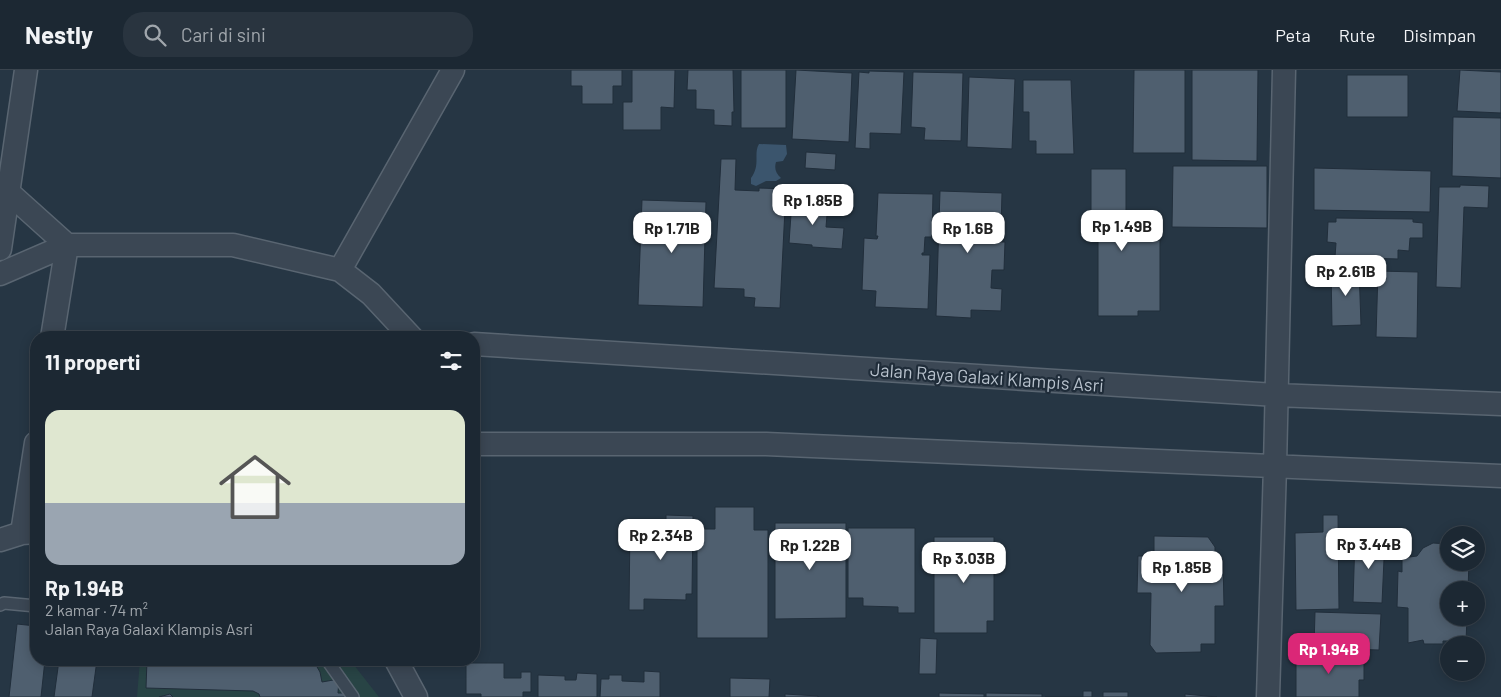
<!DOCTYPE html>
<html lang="id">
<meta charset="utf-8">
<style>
:root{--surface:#1c2833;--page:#29343f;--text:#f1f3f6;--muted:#a0a6ac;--line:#3a444e;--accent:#db2777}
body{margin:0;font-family:Barlow,sans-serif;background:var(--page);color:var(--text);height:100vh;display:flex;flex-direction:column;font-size:19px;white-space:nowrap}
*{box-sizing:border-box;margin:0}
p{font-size:16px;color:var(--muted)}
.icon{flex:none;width:28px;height:28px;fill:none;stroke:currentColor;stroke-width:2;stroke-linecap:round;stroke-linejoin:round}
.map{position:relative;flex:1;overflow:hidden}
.side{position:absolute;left:30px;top:261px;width:450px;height:335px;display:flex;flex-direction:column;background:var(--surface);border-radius:20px;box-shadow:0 2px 12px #0003,0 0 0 1px var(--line)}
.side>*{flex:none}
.controls{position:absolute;left:1440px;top:456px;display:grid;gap:10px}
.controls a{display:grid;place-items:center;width:45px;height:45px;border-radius:50%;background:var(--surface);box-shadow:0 2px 12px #0003,0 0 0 1px var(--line);font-size:25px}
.price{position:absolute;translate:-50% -42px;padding:0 11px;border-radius:10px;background:#fff;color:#222;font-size:16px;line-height:32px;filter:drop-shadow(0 1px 2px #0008)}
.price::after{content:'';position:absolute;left:50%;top:30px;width:15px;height:11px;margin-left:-8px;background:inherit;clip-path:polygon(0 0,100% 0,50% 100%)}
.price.current{background:var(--accent);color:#fff}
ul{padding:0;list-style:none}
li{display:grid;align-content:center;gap:10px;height:265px;padding:0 15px}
li span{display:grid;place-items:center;height:155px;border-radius:15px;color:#555}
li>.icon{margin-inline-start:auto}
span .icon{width:90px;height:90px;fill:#fffc;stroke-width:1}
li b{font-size:21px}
h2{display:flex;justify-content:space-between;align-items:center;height:60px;padding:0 15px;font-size:21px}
header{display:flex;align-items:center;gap:30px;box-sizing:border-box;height:70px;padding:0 25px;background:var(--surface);border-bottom:1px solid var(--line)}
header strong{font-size:24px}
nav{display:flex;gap:28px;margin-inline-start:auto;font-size:18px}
.search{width:350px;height:45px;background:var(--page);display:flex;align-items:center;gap:12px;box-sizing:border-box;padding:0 18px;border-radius:20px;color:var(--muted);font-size:19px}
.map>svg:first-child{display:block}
.green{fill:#284445}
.water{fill:#3b556d}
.building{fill:#4f5f6f;stroke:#212e3b}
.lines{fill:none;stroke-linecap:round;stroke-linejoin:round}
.service-casing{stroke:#596571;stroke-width:14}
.minor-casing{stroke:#596571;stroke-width:25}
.service{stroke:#3b4754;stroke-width:11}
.minor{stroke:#3b4754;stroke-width:22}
.labels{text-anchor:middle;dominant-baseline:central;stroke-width:4.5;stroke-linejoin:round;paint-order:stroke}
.street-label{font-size:18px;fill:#b8c2cd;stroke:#1f2c39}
</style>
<header>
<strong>Nestly</strong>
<div class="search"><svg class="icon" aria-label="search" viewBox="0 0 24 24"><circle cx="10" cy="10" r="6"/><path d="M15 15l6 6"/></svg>Cari di sini</div>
<nav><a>Peta</a><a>Rute</a><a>Disimpan</a></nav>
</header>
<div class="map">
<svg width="1501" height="627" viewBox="0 0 1501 627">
<rect width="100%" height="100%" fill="#263644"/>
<!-- green -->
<path class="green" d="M140,590H350L379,627H137Z"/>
<!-- water -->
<path class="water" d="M759,74L786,75L787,84L783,91L776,92C774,99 776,103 781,108L776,111H766L756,116L751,114V108C761,94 753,84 759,74Z"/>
<!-- building -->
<path class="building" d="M571,0H622V16H613V34H582V16H571Z
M632,0H675L674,38L661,37V60H623V32H632Z
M688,0H733L734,42H732V56L714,55V40L696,39V20H687Z
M741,0H786V58H741Z
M796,0L852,3L849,72L792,69Z
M1134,0H1185V83H1133Z
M1192,0H1258L1257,91L1192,90Z
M1460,0L1501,2V43L1457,41Z
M869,1L904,2L901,64L870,63V79L855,78L859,2L869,3Z
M913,2L963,3L961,71L924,70L925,58L911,57Z
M1347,5H1408V47H1347Z
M969,7L1015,9L1012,79L967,77Z
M1023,10H1071L1074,84H1036V71H1029V42H1023Z
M1453,47L1501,48V108L1452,106Z
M806,82L836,84L835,100L805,98Z
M721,89H736L735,120L759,121V118L786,119L780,238L754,237L755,228L744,227V219L714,218Z
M1173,96H1267V158L1172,157Z
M1314,98L1431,101L1430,142L1314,140Z
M1091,99H1126V170H1160V241H1138V246H1098V165H1091Z
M1460,115L1489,116L1488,138L1464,137L1461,218L1436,217L1439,117H1460Z
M940,121L1002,123L1001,159L974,158V171L1005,172L1004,200H992L991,218L1002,219L1001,241L971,240V248L936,246Z
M878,123L933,124L932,167H925L924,183H922V185H930L928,239L875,237L876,221L862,220L864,168L877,169L878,166H876Z
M642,130L706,132L703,237L638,235Z
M792,130L828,133L826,157L844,158L842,179L812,177V175L789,173Z
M1336,148L1413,149V152L1423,153V168H1410L1409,181L1398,180V189L1335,187L1336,173L1327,172L1328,152H1336Z
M1359,197L1361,255L1332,256L1331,198Z
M1378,201L1418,202L1417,268L1376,267Z
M715,437H754V460H768V568H697V459H715Z
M666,445L693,446L692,524H686V530L644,529V540H629L630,453L666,454Z
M1323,445H1338L1339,539L1296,540L1295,463L1323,462Z
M775,453H846V548L775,549Z
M848,458H915V543H898V537L863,536V528H848Z
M1154,466L1208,467L1215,477V492L1223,491L1224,536H1215V574H1201V582L1156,583L1150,575L1151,523H1137L1138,486H1154Z
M934,467H994V551H987V563H934Z
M1355,467L1385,468L1382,533L1353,532Z
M1433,473L1449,474V492H1469L1468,520H1449V548H1467L1466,571H1443V574H1424L1423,570L1408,573V538L1397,537L1398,501L1402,502V488L1417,486L1423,478Z
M1315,542L1381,544L1379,580L1314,578Z
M17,554L36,556V590H45L41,627H9Z
M920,568L937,569L936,604H919Z
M1364,583V610H1359V627H1296V584Z
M59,590H97L92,627H54Z
M147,590H313L320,602L322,612L339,609L338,623H346L345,627H260L259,624L253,621L146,618Z
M466,593H504V608H521V602H531V622H523V627H481V624H466Z
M644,601L660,602V627H600L601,609H609V605H622V611L644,612Z
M577,603L597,604V627H538V605L565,606V610H576Z
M730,608L770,609L769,627H730Z
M1083,621H1092V627H1045H1083Z
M1103,622H1128V627H1103Z
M939,623L984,624V627H939Z
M986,623L1042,624V627H986Z
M170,624L173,627H159Z
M785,624L818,626V627H785Z
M1185,624L1217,627H1185Z"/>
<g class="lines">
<!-- service casing -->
<g class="service-casing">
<path id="service" d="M0,535L4,533L36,536
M327,590L353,627"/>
</g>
<!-- minor casing -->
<g class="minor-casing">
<path id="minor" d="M8,122L67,175
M0,179L26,0
M340,200L453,0
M0,204L67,175H233L340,200L371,224L412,268
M52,268L67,175
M474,274L1276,325L1501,334
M474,374H766L1501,406
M22,463L36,373
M0,470L22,463L36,462
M396,590L416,627
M1268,627L1275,396L1284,0"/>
</g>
<!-- service -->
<use href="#service" class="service"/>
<!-- minor -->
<use href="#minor" class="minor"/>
</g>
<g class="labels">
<!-- street labels -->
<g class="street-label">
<text transform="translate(987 307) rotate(4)">Jalan Raya Galaxi Klampis Asri</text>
</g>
</g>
</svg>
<div class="controls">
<a><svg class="icon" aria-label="layers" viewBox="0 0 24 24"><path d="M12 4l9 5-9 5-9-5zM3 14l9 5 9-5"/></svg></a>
<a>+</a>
<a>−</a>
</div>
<b class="price" style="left:813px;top:156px">Rp 1.85B</b>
<b class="price" style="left:1122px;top:182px">Rp 1.49B</b>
<b class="price" style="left:672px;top:184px">Rp 1.71B</b>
<b class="price" style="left:968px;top:184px">Rp 1.6B</b>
<b class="price" style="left:1346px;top:227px">Rp 2.61B</b>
<b class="price" style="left:661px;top:491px">Rp 2.34B</b>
<b class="price" style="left:1369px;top:500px">Rp 3.44B</b>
<b class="price" style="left:810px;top:501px">Rp 1.22B</b>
<b class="price" style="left:964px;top:514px">Rp 3.03B</b>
<b class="price" style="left:1182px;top:523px">Rp 1.85B</b>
<b class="price current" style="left:1329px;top:605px">Rp 1.94B</b>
<section class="side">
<h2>11 properti<svg class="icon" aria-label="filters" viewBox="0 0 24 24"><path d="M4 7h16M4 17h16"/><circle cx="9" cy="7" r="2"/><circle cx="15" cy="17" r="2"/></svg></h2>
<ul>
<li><span style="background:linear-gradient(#dfe7d0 60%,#9aa5b1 0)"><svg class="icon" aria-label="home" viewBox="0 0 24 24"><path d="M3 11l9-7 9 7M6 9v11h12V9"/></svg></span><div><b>Rp 1.94B</b><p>2 kamar · 74 m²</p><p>Jalan Raya Galaxi Klampis Asri</p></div></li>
</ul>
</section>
</div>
